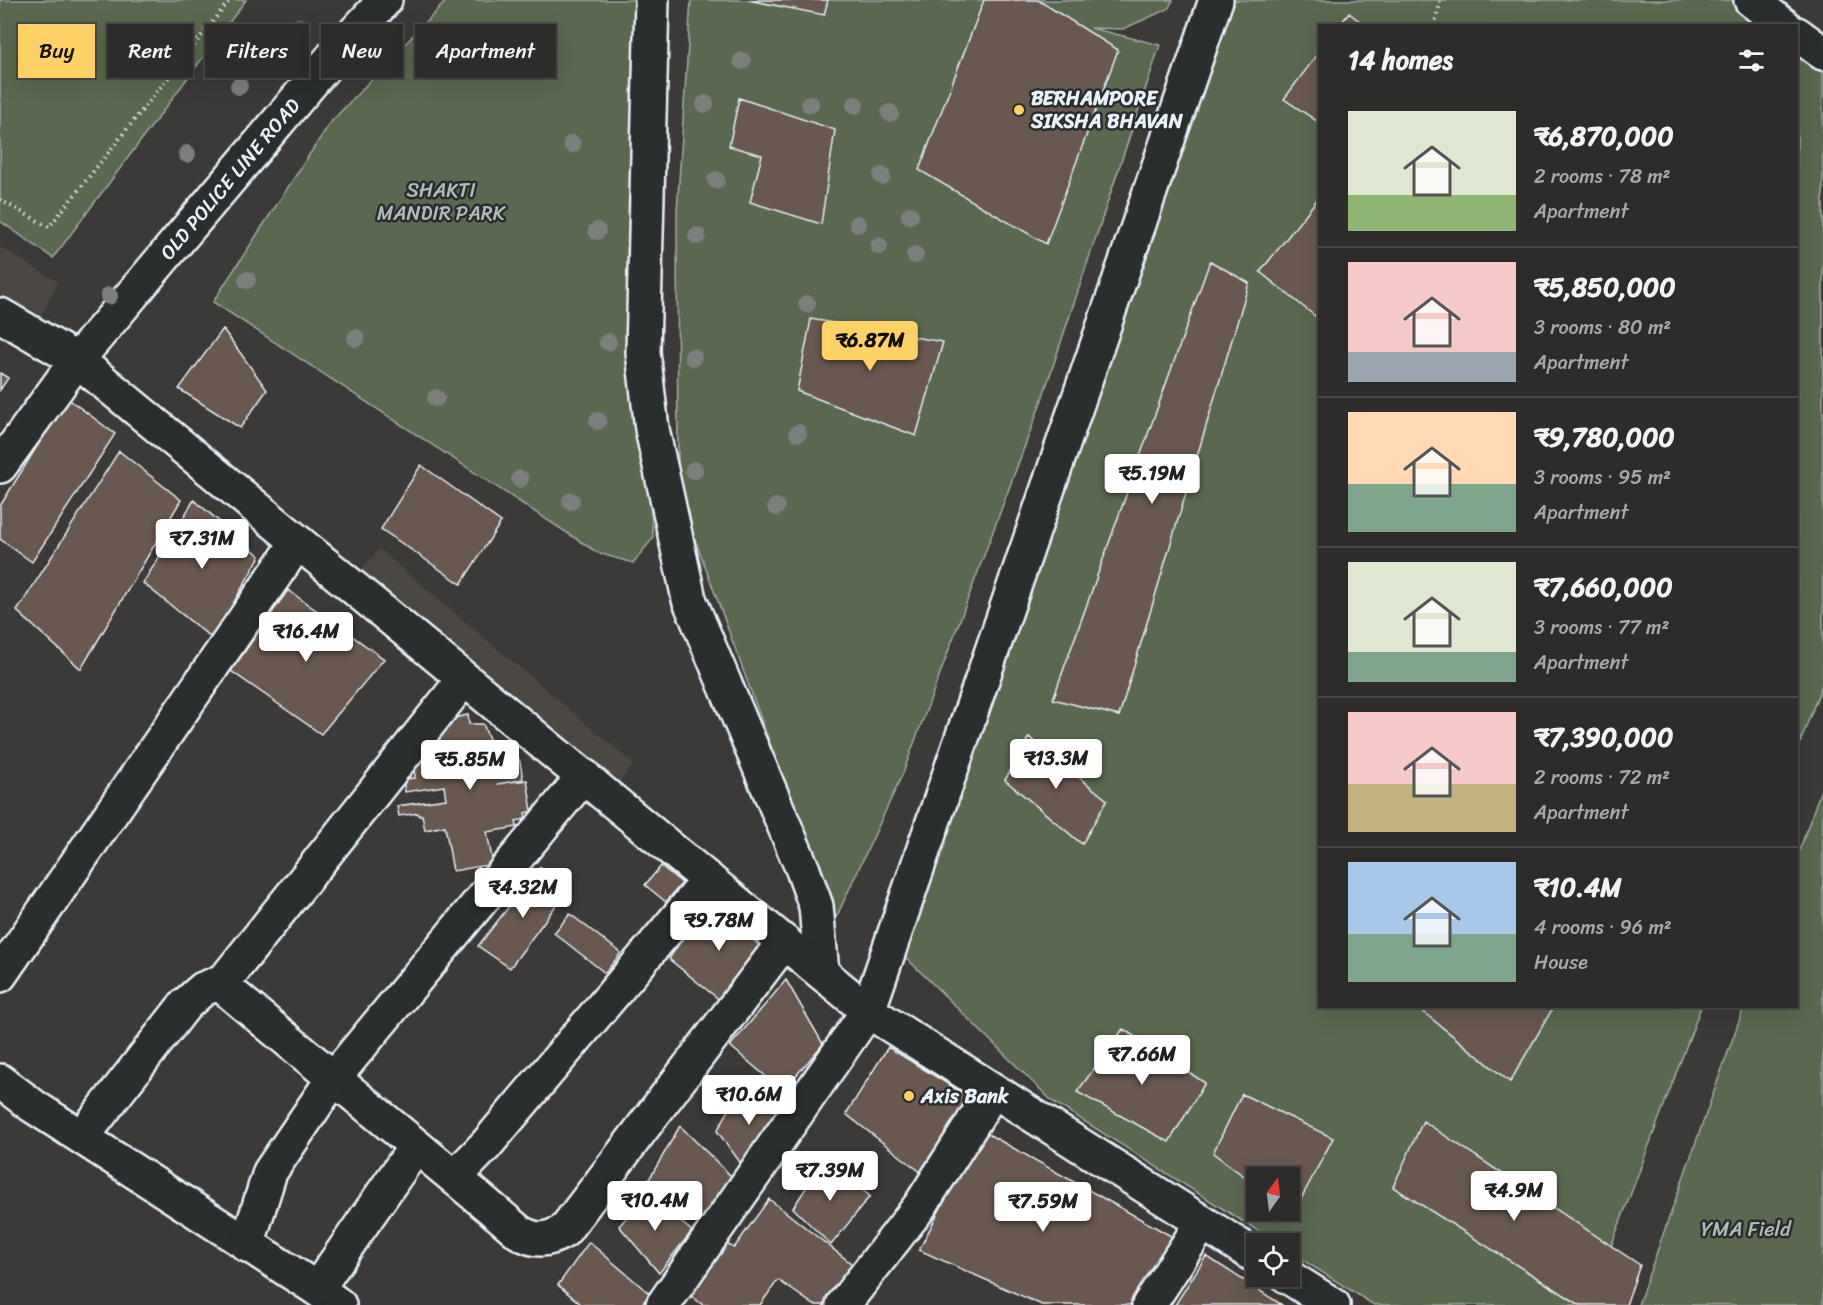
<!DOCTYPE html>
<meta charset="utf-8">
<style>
:root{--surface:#2d2c2a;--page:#353432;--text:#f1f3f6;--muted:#a7a7a8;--line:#484847;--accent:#ffd166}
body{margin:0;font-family:Sriracha,sans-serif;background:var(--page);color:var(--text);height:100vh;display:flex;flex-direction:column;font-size:22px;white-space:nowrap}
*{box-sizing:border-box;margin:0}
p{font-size:20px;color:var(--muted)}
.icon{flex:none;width:33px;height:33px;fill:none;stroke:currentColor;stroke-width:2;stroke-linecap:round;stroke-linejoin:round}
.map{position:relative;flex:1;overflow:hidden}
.details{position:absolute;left:1318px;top:24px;width:480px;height:984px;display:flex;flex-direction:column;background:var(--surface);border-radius:0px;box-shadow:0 6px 24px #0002,0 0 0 2px var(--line)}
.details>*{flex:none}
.guide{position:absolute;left:18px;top:24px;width:570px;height:54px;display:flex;gap:12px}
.needle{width:39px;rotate:14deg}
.controls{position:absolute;left:1246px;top:1167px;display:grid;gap:12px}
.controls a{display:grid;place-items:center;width:54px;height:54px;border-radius:0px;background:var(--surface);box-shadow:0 6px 24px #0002,0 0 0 2px var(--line);font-size:30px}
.price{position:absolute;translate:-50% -51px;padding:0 14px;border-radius:6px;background:#fff;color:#222;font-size:20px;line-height:39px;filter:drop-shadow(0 2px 3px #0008)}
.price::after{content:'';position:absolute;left:50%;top:36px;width:18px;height:14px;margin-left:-9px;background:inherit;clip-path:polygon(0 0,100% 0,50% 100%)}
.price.on{background:var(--accent);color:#111}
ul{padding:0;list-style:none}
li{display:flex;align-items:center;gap:18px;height:150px;padding:0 30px}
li+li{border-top:2px solid var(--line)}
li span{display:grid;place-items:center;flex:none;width:168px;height:120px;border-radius:0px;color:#555}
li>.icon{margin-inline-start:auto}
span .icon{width:72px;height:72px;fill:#fffc;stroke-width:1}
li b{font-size:26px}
h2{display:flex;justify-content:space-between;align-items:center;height:72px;padding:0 30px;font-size:26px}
.chip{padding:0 21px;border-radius:0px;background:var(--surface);box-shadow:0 6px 24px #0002,0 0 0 2px var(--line);font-size:21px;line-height:54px}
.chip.on{background:var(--accent);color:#111}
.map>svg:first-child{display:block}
.built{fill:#4c4643}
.green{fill:#5a6850;stroke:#a1aca4;stroke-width:1.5;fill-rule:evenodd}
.building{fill:#67594f;stroke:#e8f1f8;stroke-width:1.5}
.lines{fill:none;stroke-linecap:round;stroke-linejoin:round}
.minor-casing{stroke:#e8f1f8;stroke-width:38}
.tertiary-casing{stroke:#e8f1f8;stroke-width:38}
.path{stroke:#e8f1f8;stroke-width:4;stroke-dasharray:1.5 4.5;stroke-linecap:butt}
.minor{stroke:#2a2d2e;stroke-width:33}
.tertiary{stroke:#2a2d2e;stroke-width:33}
.tree{fill:#7b807d}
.poi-dot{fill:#ffd166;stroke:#2a2d2e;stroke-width:2}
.labels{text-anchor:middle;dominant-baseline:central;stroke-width:5;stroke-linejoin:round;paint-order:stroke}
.poi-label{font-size:20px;font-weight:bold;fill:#e8f1f8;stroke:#2a2d2e;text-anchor:start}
.street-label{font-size:20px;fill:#e8f1f8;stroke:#2a2d2e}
.park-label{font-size:20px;fill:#afbab5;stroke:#2a2d2e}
</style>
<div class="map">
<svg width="1823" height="1305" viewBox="0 0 1823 1305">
<rect width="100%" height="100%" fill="#3c3a38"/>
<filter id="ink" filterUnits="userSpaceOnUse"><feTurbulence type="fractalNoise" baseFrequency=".0167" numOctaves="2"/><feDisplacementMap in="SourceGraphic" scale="12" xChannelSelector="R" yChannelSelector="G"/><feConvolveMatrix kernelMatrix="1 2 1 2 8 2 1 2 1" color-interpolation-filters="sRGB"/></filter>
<g filter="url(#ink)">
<!-- built -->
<path class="built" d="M0,247L58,282L37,324L0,300Z
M379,549L634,764L612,792L357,574Z"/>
<!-- green -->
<path class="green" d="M0,0H246L53,258L0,221Z
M447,0H658L648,479L653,538L633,563L598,553L213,302L330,123Z
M691,0H1173L1168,9L1123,29L1091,28L1160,45L1040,405L903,773L835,920L678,493L677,211Z
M1219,0H1734L1770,25L1320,26V1006L1701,1007L1589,1305H1374L1290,1252V1244L1277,1243L1052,1101L882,934ZM1257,1178H1290V1210H1257Z
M1797,45L1823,64V682L1797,751Z
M1823,784V1305H1638L1744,1007L1797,1006V857Z"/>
<!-- building -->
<path class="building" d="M748,0H828L824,15Z
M984,0H1038L1118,50L1046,244L919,170Z
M1349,13L1366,26H1339Z
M1320,51V123L1284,99Z
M739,98L835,130L821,224L750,202L762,155L729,146Z
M1320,196V320L1260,272Z
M1210,261L1249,283L1119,716L1053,699Z
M811,319L943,342L916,436L797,391Z
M223,329L267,390L240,428L179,389Z
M0,373L8,378L0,390Z
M67,398L115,434L32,562L0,539V506Z
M119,451L181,500L81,669L17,611Z
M421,465L501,522L461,584L381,529Z
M194,500L260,556L213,639L143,583Z
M288,590L384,659L321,734L231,671Z
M468,715L469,724H483L494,751L513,744L520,762L523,779L497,784L527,780L532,811L525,813L526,819L516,821L517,827L487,832L493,864L453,871L445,826L425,830L422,815L419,816L418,813L399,816L397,806L446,799L444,786L405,792L403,779L415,778L414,768L420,765V756L439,754L440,721Z
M1029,737L1107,800L1082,844L1005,780Z
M661,866L682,883L666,902L645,885Z
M540,867L565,893L510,968L478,946Z
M708,898L770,945L727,1006L669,959Z
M570,914L621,953L605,973L554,933Z
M786,980L823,1044L783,1091L730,1046Z
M1416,1006H1554L1510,1082Z
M1123,1029L1205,1083L1169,1142L1077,1092Z
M888,1047L972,1099L927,1177L846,1114Z
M747,1079L782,1119L748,1173L717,1131Z
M1242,1094L1333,1138L1293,1214L1289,1210L1290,1178H1257V1186L1213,1153Z
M1423,1121L1640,1265L1626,1305H1580L1393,1187Z
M680,1126L732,1177L705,1225L648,1181Z
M981,1130L1180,1241L1137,1305H1042L919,1250Z
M824,1160L870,1196L831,1245L793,1208Z
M647,1195L692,1231L659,1273L619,1226Z
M769,1199L857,1268L829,1305H814L778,1280L760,1305H703L685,1291L721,1241L734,1248Z
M589,1242L650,1294L641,1305H582L558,1285Z
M1206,1256L1282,1305H1175Z"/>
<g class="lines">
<!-- minor casing -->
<g class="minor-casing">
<g id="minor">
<path d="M652,0L643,352L652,429L689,599L803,870L816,906L822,973"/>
<path d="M1751,0L1785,26"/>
<path d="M1797,34L1823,53"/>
<path id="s1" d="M0,466L77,360L336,53L385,0"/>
<path d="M0,975L297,543"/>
<path d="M219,983C318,1067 420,1147 519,1232C536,1242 547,1241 564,1231L784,942"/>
<path d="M0,1081L33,1106L317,1289L339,1305"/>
<path d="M82,1137L185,1005L203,989L219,983L228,976L464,679"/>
<path d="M455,1177L486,1145L709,880"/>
<path d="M247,1245L270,1172L333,1079L584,776"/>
<path d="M317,1289L416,1146"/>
<path d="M663,1305L868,1011L1216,0"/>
<path d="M843,1305L920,1206L993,1091"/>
<path d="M1149,1305L1202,1223"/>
</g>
</g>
<!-- tertiary casing -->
<g class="tertiary-casing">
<path id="tertiary" d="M0,315L77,360L868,1011L1257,1257
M1287,1276L1333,1305"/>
</g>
<!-- path -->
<path class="path" d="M1434,26L1441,0
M0,200L49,227L230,0"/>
<!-- minor -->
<use href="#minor" class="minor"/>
<!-- tertiary -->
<use href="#tertiary" class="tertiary"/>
</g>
<!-- trees -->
<g class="tree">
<circle cx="299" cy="27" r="9"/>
<circle cx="742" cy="61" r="9"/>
<circle cx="239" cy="86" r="9"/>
<circle cx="705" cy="104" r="9"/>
<circle cx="810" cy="104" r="9"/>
<circle cx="855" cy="105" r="9"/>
<circle cx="890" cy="113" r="9"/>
<circle cx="572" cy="144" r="9"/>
<circle cx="187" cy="154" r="9"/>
<circle cx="882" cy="176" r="9"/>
<circle cx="716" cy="180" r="9"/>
<circle cx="910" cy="215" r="9"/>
<circle cx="858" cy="224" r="9"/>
<circle cx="597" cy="231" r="9"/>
<circle cx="697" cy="236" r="9"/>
<circle cx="879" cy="246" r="9"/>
<circle cx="915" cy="255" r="9"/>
<circle cx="247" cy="280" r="9"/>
<circle cx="109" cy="296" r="9"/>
<circle cx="807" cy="304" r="9"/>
<circle cx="356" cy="338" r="9"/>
<circle cx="608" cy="342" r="9"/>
<circle cx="693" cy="357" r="9"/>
<circle cx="436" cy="398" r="9"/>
<circle cx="598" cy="421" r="9"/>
<circle cx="798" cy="433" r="9"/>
<circle cx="694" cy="470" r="9"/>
<circle cx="520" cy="479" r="9"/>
<circle cx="571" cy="501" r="9"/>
<circle cx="776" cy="507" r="9"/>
</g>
</g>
<!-- markers -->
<g class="poi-dot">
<circle cx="1019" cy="110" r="6"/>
<circle cx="909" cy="1096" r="6"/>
</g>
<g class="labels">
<!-- poi labels -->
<g class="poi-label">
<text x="1031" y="98">BERHAMPORE<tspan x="1031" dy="23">SIKSHA BHAVAN</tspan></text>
<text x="921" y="1096">Axis Bank</text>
</g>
<!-- street labels -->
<g class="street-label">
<text stroke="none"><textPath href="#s1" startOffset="368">OLD POLICE LINE ROAD</textPath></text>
</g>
<!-- park labels -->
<g class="park-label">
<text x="441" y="190">SHAKTI<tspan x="441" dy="23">MANDIR PARK</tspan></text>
<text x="1746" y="1229">YMA Field</text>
</g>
</g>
</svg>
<div class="controls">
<a><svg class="needle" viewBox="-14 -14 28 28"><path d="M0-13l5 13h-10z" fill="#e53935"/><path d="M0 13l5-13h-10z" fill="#a7a7a8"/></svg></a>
<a><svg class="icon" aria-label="locate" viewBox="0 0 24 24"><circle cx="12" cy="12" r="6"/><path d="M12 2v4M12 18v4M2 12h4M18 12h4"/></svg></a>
</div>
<b class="price on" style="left:870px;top:372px">₹6.87M</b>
<b class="price" style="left:1152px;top:505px">₹5.19M</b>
<b class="price" style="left:202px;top:570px">₹7.31M</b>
<b class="price" style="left:306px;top:663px">₹16.4M</b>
<b class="price" style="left:1056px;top:790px">₹13.3M</b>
<b class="price" style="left:470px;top:791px">₹5.85M</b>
<b class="price" style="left:523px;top:919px">₹4.32M</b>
<b class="price" style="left:719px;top:952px">₹9.78M</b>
<b class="price" style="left:1142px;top:1086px">₹7.66M</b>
<b class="price" style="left:749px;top:1126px">₹10.6M</b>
<b class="price" style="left:830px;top:1202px">₹7.39M</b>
<b class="price" style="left:1514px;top:1222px">₹4.9M</b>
<b class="price" style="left:655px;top:1232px">₹10.4M</b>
<b class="price" style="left:1043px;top:1233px">₹7.59M</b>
<div class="guide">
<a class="chip on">Buy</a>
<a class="chip">Rent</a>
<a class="chip">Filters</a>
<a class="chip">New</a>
<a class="chip">Apartment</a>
</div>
<section class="details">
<h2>14 homes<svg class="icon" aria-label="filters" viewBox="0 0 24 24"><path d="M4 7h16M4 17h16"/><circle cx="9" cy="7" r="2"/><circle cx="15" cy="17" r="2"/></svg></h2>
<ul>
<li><span style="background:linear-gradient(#dfe7d0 70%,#8fb573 0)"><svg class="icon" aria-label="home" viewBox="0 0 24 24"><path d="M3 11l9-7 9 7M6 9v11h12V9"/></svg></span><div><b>₹6,870,000</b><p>2 rooms · 78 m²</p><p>Apartment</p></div></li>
<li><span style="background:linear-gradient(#f6c9c9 75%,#9aa5b1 0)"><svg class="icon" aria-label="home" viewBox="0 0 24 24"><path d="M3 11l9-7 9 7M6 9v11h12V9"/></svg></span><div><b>₹5,850,000</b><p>3 rooms · 80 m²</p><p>Apartment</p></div></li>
<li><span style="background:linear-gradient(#ffd9b3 60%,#7fa58c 0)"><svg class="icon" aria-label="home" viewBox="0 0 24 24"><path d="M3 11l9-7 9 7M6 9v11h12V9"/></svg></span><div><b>₹9,780,000</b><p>3 rooms · 95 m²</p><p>Apartment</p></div></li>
<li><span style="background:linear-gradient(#dfe7d0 75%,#7fa58c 0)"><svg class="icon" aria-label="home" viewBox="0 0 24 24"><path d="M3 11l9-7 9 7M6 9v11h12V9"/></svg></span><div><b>₹7,660,000</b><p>3 rooms · 77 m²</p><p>Apartment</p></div></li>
<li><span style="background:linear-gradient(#f6c9c9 60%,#c2b280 0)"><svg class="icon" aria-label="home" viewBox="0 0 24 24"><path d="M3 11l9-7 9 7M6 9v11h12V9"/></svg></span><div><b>₹7,390,000</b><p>2 rooms · 72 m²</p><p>Apartment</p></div></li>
<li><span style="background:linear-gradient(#a9c7e8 60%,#7fa58c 0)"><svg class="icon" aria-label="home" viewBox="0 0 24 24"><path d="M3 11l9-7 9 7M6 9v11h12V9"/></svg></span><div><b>₹10.4M</b><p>4 rooms · 96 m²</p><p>House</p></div></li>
</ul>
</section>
</div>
